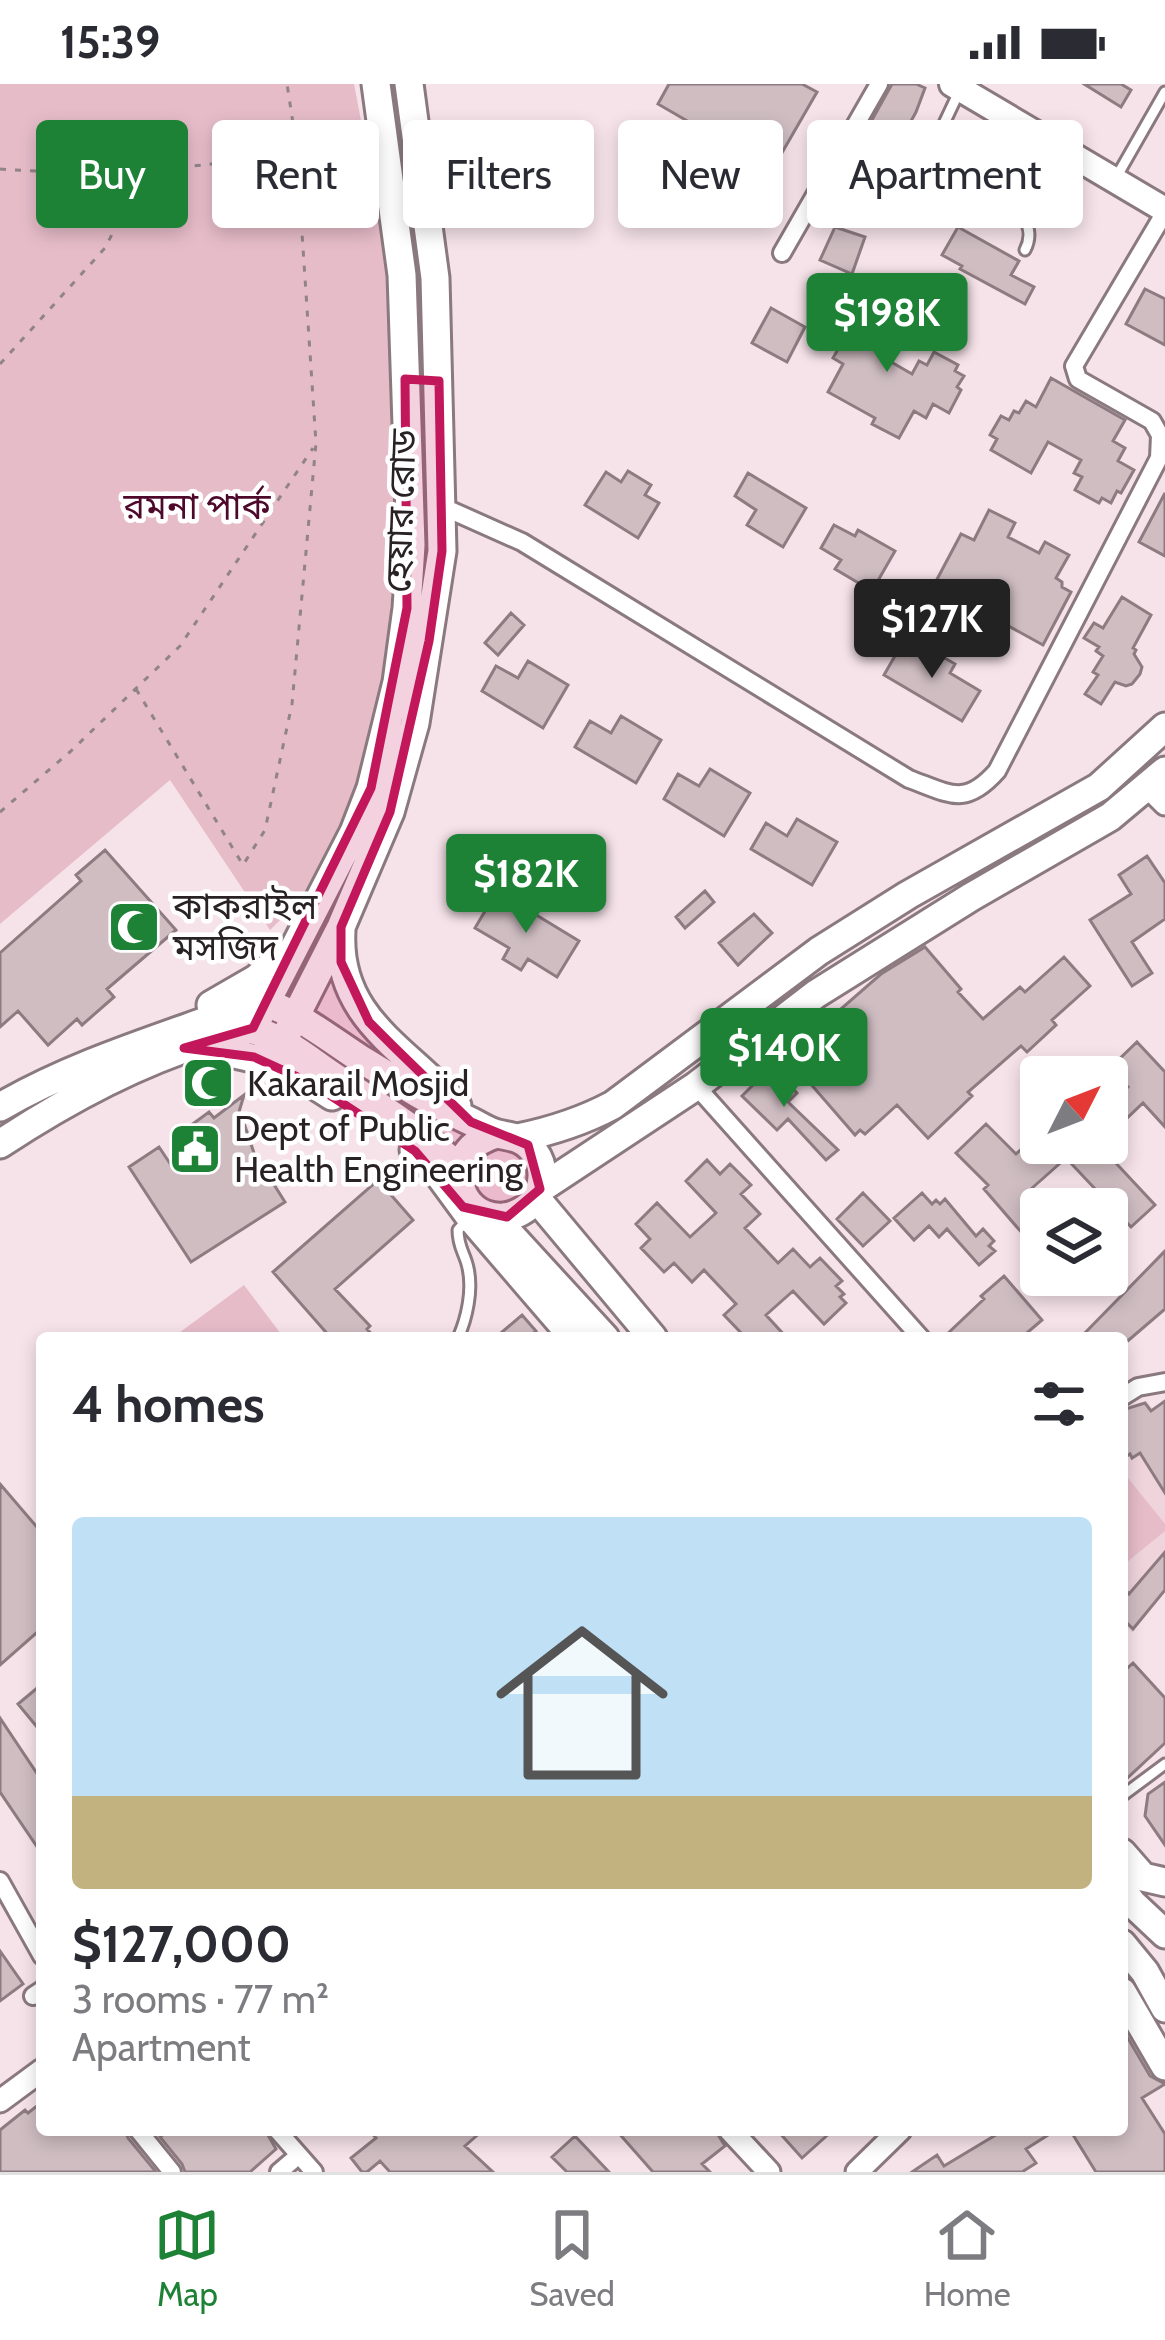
<!DOCTYPE html>
<meta charset="utf-8">
<style>
:root{--surface:#fff;--page:#f2f2f3;--text:#2b2b33;--muted:#7c7c81;--line:#e1e1e2;--accent:#1d8236}
body{margin:0;font-family:Cabin,"Noto Sans Bengali",sans-serif;background:var(--page);color:var(--text);height:100vh;display:flex;flex-direction:column;font-size:45px;white-space:nowrap}
*{box-sizing:border-box;margin:0}
p{font-size:39px;color:var(--muted)}
.icon{flex:none;width:66px;height:66px;fill:none;stroke:currentColor;stroke-width:2;stroke-linecap:round;stroke-linejoin:round}
.map{position:relative;flex:1;overflow:hidden}
.side{position:absolute;left:36px;top:1248px;width:1092px;height:804px;display:flex;flex-direction:column;background:var(--surface);border-radius:12px;box-shadow:0 6px 18px #0003}
.side>*{flex:none}
.hud{position:absolute;left:36px;top:36px;width:1095px;height:108px;display:flex;gap:24px}
.needle{width:78px;rotate:48deg}
.controls{position:absolute;left:1020px;top:972px;display:grid;gap:24px}
.controls a{display:grid;place-items:center;width:108px;height:108px;border-radius:12px;background:var(--surface);box-shadow:0 6px 18px #0003;font-size:60px}
.price{position:absolute;translate:-50% -102px;padding:0 27px;border-radius:12px;background:var(--accent);color:#fff;font-size:39px;line-height:78px;filter:drop-shadow(0 3px 6px #0008)}
.price::after{content:'';position:absolute;left:50%;top:72px;width:36px;height:27px;margin-left:-18px;background:inherit;clip-path:polygon(0 0,100% 0,50% 100%)}
.price.current{background:#222;color:#fff}
ul{padding:0;list-style:none}
li{display:grid;align-content:center;gap:24px;height:636px;padding:0 36px}
li+li{border-top:3px solid var(--line)}
li span{display:grid;place-items:center;height:372px;border-radius:12px;color:#555}
li>.icon{margin-inline-start:auto}
span .icon{width:216px;height:216px;fill:#fffc;stroke-width:1}
li b{font-size:51px}
h2{display:flex;justify-content:space-between;align-items:center;height:144px;padding:0 36px;font-size:51px}
.tag{padding:0 42px;border-radius:12px;background:var(--surface);box-shadow:0 6px 18px #0003;font-size:42px;line-height:108px}
.tag.current{background:var(--accent);color:#fff}
.status{display:flex;justify-content:space-between;align-items:center;height:84px;padding:0 60px;background:var(--surface);direction:ltr}
.status svg{height:33px;fill:currentColor}
.tabs{display:flex;justify-content:space-around;align-items:center;height:168px;border-top:3px solid var(--line);background:var(--surface);font-size:33px;color:var(--muted)}
.tabs a{display:grid;justify-items:center;gap:6px}
.tabs .current{color:var(--accent)}
.map>svg:first-child{display:block}
.built{fill:#efd4dc}
.green{fill:#e6bcc9}
.building{fill:#cfbdc2;stroke:#8d7b81;stroke-width:3}
.lines{fill:none;stroke-linecap:round;stroke-linejoin:round}
.service-casing{stroke:#8a797f;stroke-width:15}
.minor-casing{stroke:#8a797f;stroke-width:22}
.tertiary-casing{stroke:#8a797f;stroke-width:27}
.secondary-casing{stroke:#8a797f;stroke-width:30}
.primary-casing{stroke:#8a797f;stroke-width:33}
.path{stroke:#918489;stroke-width:3;stroke-dasharray:6 9;stroke-linecap:butt}
.service{stroke:#fff;stroke-width:9}
.minor{stroke:#fff;stroke-width:16}
.tertiary{stroke:#fff;stroke-width:21}
.secondary{stroke:#fff;stroke-width:24}
.primary{stroke:#fff;stroke-width:27}
.marked{fill:#c2185b;fill-opacity:0.2;stroke:#c2185b;stroke-width:9;stroke-linejoin:round}
.labels{text-anchor:middle;dominant-baseline:central;stroke-width:9;stroke-linejoin:round;paint-order:stroke}
.park-label{font-size:36px;fill:#4d082a;stroke:#fff}
.street-label{font-size:36px;fill:#292225;stroke:#fff}
.poi-label{font-size:36px;fill:#292225;stroke:#fff;text-anchor:start}
</style>
<div class="status"><b>15:39</b><svg viewBox="0 0 49 12"><path d="M0 12V9h3v3zM5 12V6h3v6zM10 12V3h3v9zM15 12V0h3v12zM26 1h20v11H26zM47 4h2v5h-2z"/></svg></div>
<div class="map">
<svg width="1165" height="2088" viewBox="0 0 1165 2088">
<rect width="100%" height="100%" fill="#f6e3e9"/>
<!-- built -->
<path class="built" d="M1147,1317L1165,1343V1508L1132,1549L1122,1537V1323Z"/>
<!-- green -->
<path class="green" d="M0,0H354L391,192L396,326L391,517L384,598L363,682L337,751L300,816L270,846L170,696L0,840Z
M244,1201L284,1254H172Z
M1128,1394L1165,1440V1447L1127,1478L1122,1472V1399Z"/>
<!-- building -->
<path class="building" d="M669,0H802L817,8L772,86L658,20Z
M892,0H916L925,4L916,28L875,103L844,86Z
M1084,0H1121L1131,6L1121,23Z
M835,143L865,153L852,190L820,176Z
M958,143L1019,177L1011,191L1034,203L1025,220L960,185L962,182L942,171Z
M1145,205L1165,215V261L1126,240Z
M855,218L896,241L879,271L912,290L919,277L927,281L934,268L958,281L955,287L964,292L957,303L961,306L949,329L933,320L926,334L914,327L899,354L872,340L875,334L828,308L843,280L833,274L840,262L835,259L839,250L832,246L843,226L849,230Z
M771,224L805,243L787,278L752,259Z
M1051,294L1125,336L1113,357L1125,364L1118,377L1134,386L1121,409L1117,407L1111,419L1102,414L1099,419L1075,406L1082,393L1074,389L1081,376L1048,358L1031,389L991,366L997,355L990,351L1001,332L1009,336L1014,327L1019,329L1026,317L1036,323Z
M628,387L651,401L645,411L659,419L638,454L585,421L606,388L621,398Z
M748,389L806,424L783,463L747,441L756,426L735,412Z
M1165,409V472L1139,458Z
M989,426L1015,439L1008,453L1039,469L1045,458L1069,471L1056,494L1062,498V503L1071,508L1043,561L934,501L961,450L974,456Z
M834,441L855,452L858,446L895,467L872,507L835,485L841,476L821,464Z
M1122,513L1151,531L1133,564L1136,566L1134,570L1142,583L1140,590L1132,600L1126,602L1115,598L1101,620L1085,610L1098,591L1093,588L1103,572L1096,567L1099,563L1084,554L1094,539L1103,544Z
M511,529L524,541L498,571L485,559Z
M903,558L940,579L943,573L955,580L950,589L980,607L962,637L884,591Z
M528,577L568,601L543,644L482,607L496,582L518,594Z
M621,632L661,656L636,699L575,663L590,637L611,649Z
M710,685L750,709L724,752L664,715L678,690L699,702Z
M797,735L837,758L812,801L751,765L766,739L787,752Z
M105,766L176,846L107,905L114,913L82,941L77,935L48,961L18,927L0,943V869L81,797L76,791Z
M1147,772L1165,799V835L1132,858L1152,889L1132,902L1090,836L1131,810L1119,791Z
M497,807L579,857L557,893L528,875L521,886L503,875L509,864L475,844Z
M705,807L714,818L685,844L676,833Z
M754,830L772,849L738,881L719,859Z
M925,863L961,905L958,908L983,935L1020,903L1025,908L1064,873L1090,902L1052,936L1056,941L1027,968L1021,962L968,1008L972,1012L928,1054L897,1021L865,1050L860,1046L855,1051L802,990L810,983L800,971L831,944L826,938L881,890Z
M1137,958L1165,988V1043L1143,1019L1126,1035L1111,1018L1128,1003L1110,984Z
M771,983L797,1009L788,1018L838,1066L826,1076L788,1035L777,1046L742,1012Z
M244,1011L236,1038L244,1039L254,1069L285,1118L191,1178L129,1083L159,1063L171,1081L198,1064L186,1045L209,1028L214,1034Z
M986,1040L1016,1070L1041,1047V1059H1082L1077,1064L1086,1075L1100,1062L1155,1121L1131,1143L1066,1074L1031,1105L1041,1116V1171L984,1105L988,1101L956,1069Z
M707,1076L720,1090L730,1080L751,1101L741,1110L760,1130L745,1144L778,1179L793,1165L810,1183L820,1174L842,1197L836,1202L844,1210L840,1213L846,1219L824,1240L793,1207L766,1231L787,1254H746L724,1231L736,1220L704,1186L692,1198L674,1179L664,1188L641,1164L650,1155L636,1140L657,1119L690,1153L716,1129L686,1097Z
M378,1096L413,1136L335,1205L370,1242L367,1245L375,1254H331L273,1188Z
M863,1109L890,1137L863,1162L837,1135Z
M922,1109L932,1120L936,1116L940,1120L945,1115L976,1152L983,1145L994,1157L989,1162L995,1167L979,1181L947,1145L939,1153L929,1142L914,1156L894,1134Z
M1165,1167V1225L1123,1261L1122,1254H1080Z
M1004,1192L1042,1236L1021,1254H943L984,1215L981,1212Z
M522,1231L536,1247L528,1254H495Z
M1165,1317V1409L1140,1369L1132,1374L1130,1370L1122,1375V1326L1145,1319L1151,1327Z
M0,1400L42,1449V1544L0,1581Z
M1165,1468V1506L1133,1545L1122,1534V1502L1129,1510Z
M1133,1579L1165,1614V1659L1122,1699V1589Z
M42,1600V1649L18,1620Z
M0,1634L42,1697V1770L0,1708Z
M1165,1698V1761L1145,1732L1148,1710Z
M0,1867L23,1900L0,1917Z
M1122,1944L1150,1992L1165,2000L1142,2014L1165,2050V2088H1096L1070,2046H1122Z
M42,2018V2046H125L128,2054L156,2088H0V2046L25,2026L28,2029Z
M168,2046H265L276,2065L250,2088H185L182,2080L160,2053Z
M369,2046H483L465,2062L493,2088H390L380,2077L367,2088H362L351,2074L376,2054Z
M616,2046H715L725,2062L702,2080L710,2088H653Z
M777,2046H833L802,2074Z
M1004,2046H1056L1026,2065L1036,2079L1022,2088H912L937,2071L944,2082Z
M575,2052L609,2088H567L552,2073Z"/>
<g class="lines">
<!-- service casing -->
<g class="service-casing">
<path id="service" d="M958,10L920,90C928,110 937,122 955,132C967,128 981,122 994,121C1020,118 1037,144 1025,166
M1117,92L1165,8
M458,1254C467,1234 473,1206 468,1184C465,1169 458,1164 458,1146L466,1137
M1122,1712L1165,1680"/>
</g>
<!-- minor casing -->
<g class="minor-casing">
<path id="minor" d="M782,169L879,0
M441,422L522,458L909,695C950,710 965,723 997,687L1159,374L1160,351L1152,337L1078,295L1074,282L1165,128
M696,1002L921,1254
M1122,1313L1138,1303L1165,1298
M0,1797L42,1872
M33,1912L42,1906
M138,2046L172,2088
M277,2046L314,2088
M279,2088L299,2071"/>
</g>
<!-- tertiary casing -->
<g class="tertiary-casing">
<path id="tertiary" d="M1148,703L1165,720
M0,2017L42,1986
M730,2046L769,2088
M857,2088L900,2046"/>
</g>
<!-- secondary casing -->
<g class="secondary-casing">
<path id="secondary" d="M952,0L1165,126"/>
</g>
<!-- primary casing -->
<g class="primary-casing">
<path id="primary" d="M341,847C336,935 407,965 457,1022
M211,921L256,895L283,871
M252,946L354,748L371,704L397,598L407,524L411,461L402,191L376,0
M282,959L341,843L390,728L415,639L442,467L435,194L409,0
M201,965C252,970 289,983 332,1012
M0,1023C78,978 162,954 245,923C251,921 257,918 263,919C287,922 337,960 359,974C397,997 433,1020 472,1038C480,1042 489,1048 498,1050C511,1053 521,1053 531,1064C542,1075 545,1092 539,1107C534,1122 519,1131 504,1133C454,1137 439,1065 497,1050
M518,1054C552,1047 583,1037 613,1021L819,867L908,811L1099,703L1165,643
M0,1060C65,1017 133,980 207,957C220,953 238,944 252,946C281,952 309,976 333,992C377,1021 422,1048 460,1085
M414,1066L437,1088L470,1133L574,1254
M540,1105L696,1002L816,910L971,813L1110,733L1165,687
M536,1114L653,1254
M494,1133L605,1254
M1122,1769L1143,1793L1165,1798
M1122,1805L1132,1819L1165,1850
M1122,1860L1145,1888L1165,1924
M1122,1908L1165,1982"/>
</g>
<!-- path -->
<path class="path" d="M0,85C100,92 197,85 296,68
M0,280L105,164L145,86
M136,605L243,781L265,746L292,620L316,359L296,59L287,0
M0,728L71,667L180,562L313,364"/>
<!-- service -->
<use href="#service" class="service"/>
<!-- minor -->
<use href="#minor" class="minor"/>
<!-- tertiary -->
<use href="#tertiary" class="tertiary"/>
<!-- secondary -->
<use href="#secondary" class="secondary"/>
<!-- primary -->
<use href="#primary" class="primary"/>
</g>
<!-- marked area -->
<path class="marked" d="M405,295L439,297L442,467L429,557L390,728L341,843V878L369,938L394,963L471,1038L528,1061L540,1105L507,1133L463,1123L415,1067L313,1000L254,973L184,964L253,944L371,704L407,524Z"/>
<!-- icons -->
<defs>
<g id="mosque-square" transform="scale(2.7)"><rect x="-9" y="-9" width="18" height="18" rx="4" fill="#1d8236" stroke="#fff"/><path d="M3.5-4.9A6 6 0 1 0 3.5 4.9A5 5 0 1 1 3.5-4.9Z" fill="#fff"/></g>
<g id="civic-square" transform="scale(2.7)"><rect x="-9" y="-9" width="18" height="18" rx="4" fill="#1d8236" stroke="#fff"/><path d="M-.6-6.5H3V-4.5H.6V-3L4-1V1h2V6H-6V1h2V-1L-.6-3ZM-1.2 2.5V6h2.4V2.5Z" fill="#fff"/></g>
</defs>
<g fill-rule="evenodd">
<use href="#mosque-square" x="134" y="843"/>
<use href="#mosque-square" x="208" y="999"/>
<use href="#civic-square" x="195" y="1065"/>
</g>
<g class="labels">
<!-- park labels -->
<g class="park-label">
<text x="197" y="422">রমনা পার্ক</text>
</g>
<!-- street labels -->
<g class="street-label">
<text transform="translate(400 427) rotate(-88)">হেয়ার রোড</text>
</g>
<!-- poi labels -->
<g class="poi-label">
<text x="173" y="822">কাকরাইল<tspan x="173" dy="41">মসজিদ</tspan></text>
<text x="247" y="999">Kakarail Mosjid</text>
<text x="234" y="1044">Dept of Public<tspan x="234" dy="41">Health Engineering</tspan></text>
</g>
</g>
</svg>
<div class="controls">
<a><svg class="needle" viewBox="-14 -14 28 28"><path d="M0-13l5 13h-10z" fill="#e53935"/><path d="M0 13l5-13h-10z" fill="#7c7c81"/></svg></a>
<a><svg class="icon" aria-label="layers" viewBox="0 0 24 24"><path d="M12 4l9 5-9 5-9-5zM3 14l9 5 9-5"/></svg></a>
</div>
<b class="price" style="left:887px;top:291px">$198K</b>
<b class="price current" style="left:932px;top:597px">$127K</b>
<b class="price" style="left:526px;top:852px">$182K</b>
<b class="price" style="left:784px;top:1026px">$140K</b>
<div class="hud">
<a class="tag current">Buy</a>
<a class="tag">Rent</a>
<a class="tag">Filters</a>
<a class="tag">New</a>
<a class="tag">Apartment</a>
</div>
<section class="side">
<h2>4 homes<svg class="icon" aria-label="filters" viewBox="0 0 24 24"><path d="M4 7h16M4 17h16"/><circle cx="9" cy="7" r="2"/><circle cx="15" cy="17" r="2"/></svg></h2>
<ul>
<li><span style="background:linear-gradient(#bfe0f5 75%,#c2b280 0)"><svg class="icon" aria-label="home" viewBox="0 0 24 24"><path d="M3 11l9-7 9 7M6 9v11h12V9"/></svg></span><div><b>$127,000</b><p>3 rooms · 77 m²</p><p>Apartment</p></div></li>
</ul>
</section>
</div>
<nav class="tabs">
<a class="current"><svg class="icon" aria-label="map" viewBox="0 0 24 24"><path d="M3 6l6-2 6 2 6-2v14l-6 2-6-2-6 2zM9 4v14M15 6v14"/></svg>Map</a>
<a><svg class="icon" aria-label="saved" viewBox="0 0 24 24"><path d="M7 4h10v16l-5-4-5 4z"/></svg>Saved</a>
<a><svg class="icon" aria-label="home" viewBox="0 0 24 24"><path d="M3 11l9-7 9 7M6 9v11h12V9"/></svg>Home</a>
</nav>
